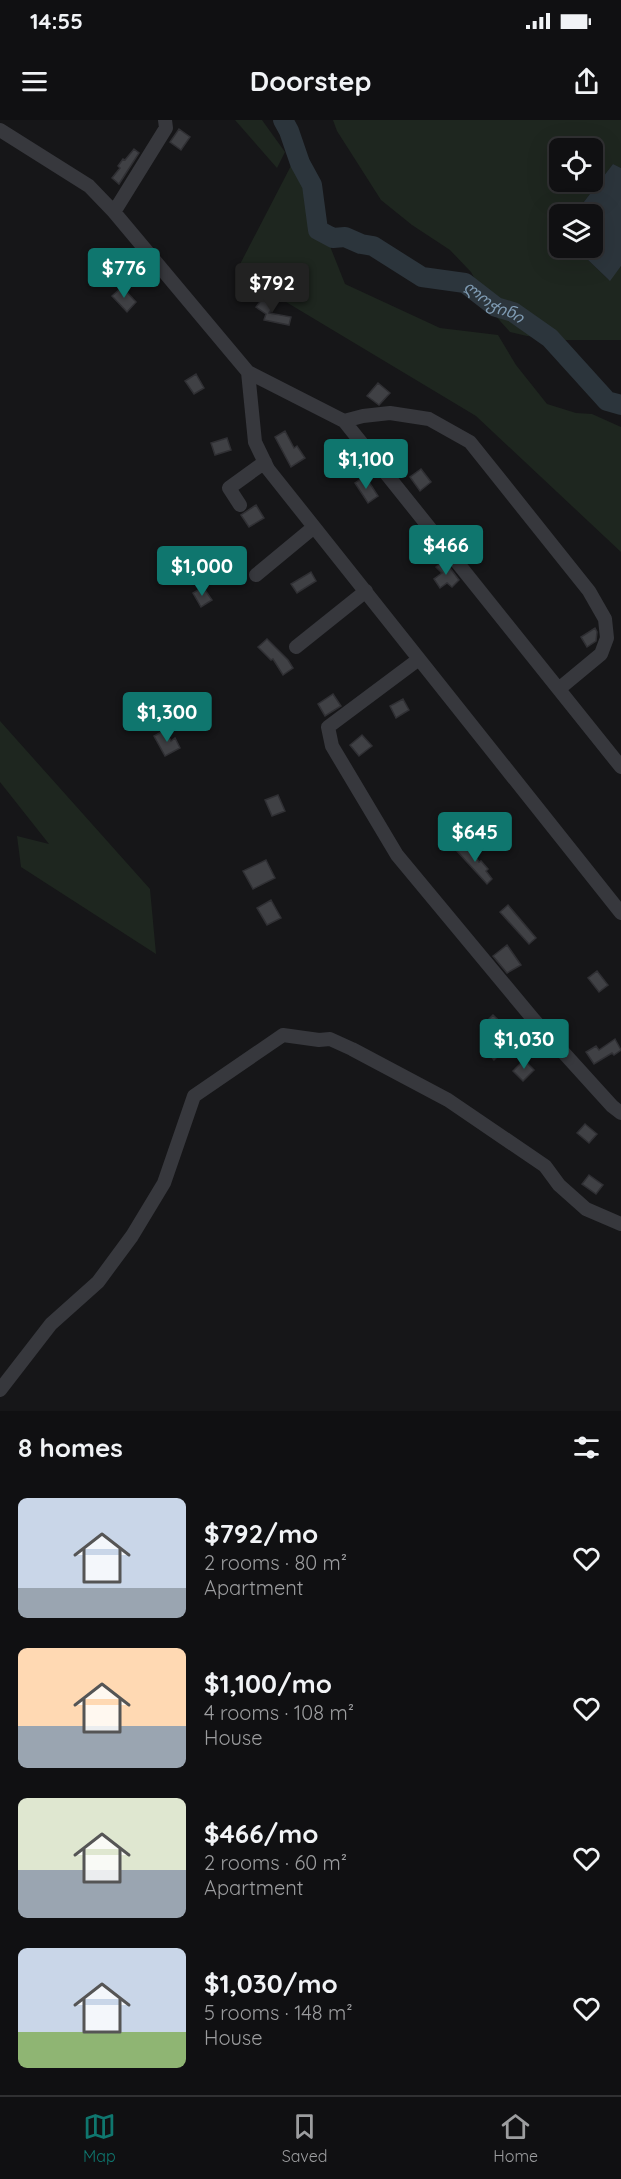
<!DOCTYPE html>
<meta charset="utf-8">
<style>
:root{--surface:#101012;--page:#19191b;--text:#f1f3f6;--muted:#9c9d9f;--line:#303032;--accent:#0f766e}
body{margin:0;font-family:Quicksand,"Noto Sans Georgian",sans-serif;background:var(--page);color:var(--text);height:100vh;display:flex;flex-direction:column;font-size:22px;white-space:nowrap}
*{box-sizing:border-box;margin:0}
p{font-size:20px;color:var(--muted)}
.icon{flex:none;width:33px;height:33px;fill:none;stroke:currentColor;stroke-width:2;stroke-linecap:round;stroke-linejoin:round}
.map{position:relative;height:1291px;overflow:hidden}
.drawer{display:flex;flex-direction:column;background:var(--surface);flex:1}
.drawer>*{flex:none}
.buttons{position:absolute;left:549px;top:18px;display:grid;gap:12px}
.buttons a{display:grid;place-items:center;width:54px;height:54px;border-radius:9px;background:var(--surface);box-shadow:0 6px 24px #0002,0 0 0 2px var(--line);font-size:30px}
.price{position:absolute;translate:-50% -51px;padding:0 14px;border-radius:6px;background:var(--accent);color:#fff;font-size:20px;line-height:39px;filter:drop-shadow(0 2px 3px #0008)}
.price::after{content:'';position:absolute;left:50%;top:36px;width:18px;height:14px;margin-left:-9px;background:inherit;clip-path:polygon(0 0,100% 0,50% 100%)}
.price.selected{background:#222;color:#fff}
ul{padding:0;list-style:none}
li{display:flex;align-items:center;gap:18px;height:150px;padding:0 18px}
li span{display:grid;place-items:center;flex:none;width:168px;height:120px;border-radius:9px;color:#555}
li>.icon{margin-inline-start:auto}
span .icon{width:72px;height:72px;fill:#fffc;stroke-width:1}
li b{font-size:26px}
h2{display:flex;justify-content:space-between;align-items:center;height:72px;padding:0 18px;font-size:26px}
.status{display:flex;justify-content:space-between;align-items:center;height:42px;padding:0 30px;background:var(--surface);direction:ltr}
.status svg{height:16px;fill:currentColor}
header{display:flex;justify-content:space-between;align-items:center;height:78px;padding:0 18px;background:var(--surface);font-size:27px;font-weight:700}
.menu{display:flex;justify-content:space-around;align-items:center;height:84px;border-top:2px solid var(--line);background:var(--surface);font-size:16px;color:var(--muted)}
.menu a{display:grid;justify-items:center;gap:3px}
.menu .selected{color:var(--accent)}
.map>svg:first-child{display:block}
.green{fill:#1e261f;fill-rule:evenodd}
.water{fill:#2c353c}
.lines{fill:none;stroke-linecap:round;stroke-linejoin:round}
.river{stroke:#2c353c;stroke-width:20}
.building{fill:#404145;stroke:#303034;stroke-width:1.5}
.minor{stroke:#37383d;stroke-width:14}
.labels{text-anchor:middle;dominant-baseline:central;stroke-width:6;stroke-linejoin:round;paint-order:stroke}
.water-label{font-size:16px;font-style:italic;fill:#7f9bb3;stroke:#111113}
</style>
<div class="status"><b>14:55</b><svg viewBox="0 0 49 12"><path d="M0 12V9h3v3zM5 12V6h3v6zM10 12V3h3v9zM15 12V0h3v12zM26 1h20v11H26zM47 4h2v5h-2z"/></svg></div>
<header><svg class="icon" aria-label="menu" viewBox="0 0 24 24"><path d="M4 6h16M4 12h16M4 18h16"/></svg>Doorstep<svg class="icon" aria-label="share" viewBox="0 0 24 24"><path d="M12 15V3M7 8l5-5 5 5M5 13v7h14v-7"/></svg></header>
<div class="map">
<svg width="621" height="1291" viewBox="0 0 621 1291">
<rect width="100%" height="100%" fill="#161618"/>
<!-- green -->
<path class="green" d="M235,0H262L285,32L277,48Z
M333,0H621V48L613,44L583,83L569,94H560V128H584L586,138L609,160L621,146V220H566L527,216L510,212L492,192L471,152L450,130L412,105L381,80L337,11ZM560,28H592V62H560Z
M295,38L345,164L440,208L498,215L516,245L547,284L576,293L592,294L621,307V432L476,296L236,152Z
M0,601L150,769L156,834L21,747L17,716L49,724L0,662Z"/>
<!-- water -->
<path class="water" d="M613,44L621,48V146L610,161L586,138L584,128H592V94H569L583,83Z"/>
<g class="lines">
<!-- river -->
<path class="river" id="s1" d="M283,0L289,11L300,43L312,65L318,110L333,118L345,117L361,124L373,126L422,157L465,163L496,187L513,192L550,218L607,281L621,285"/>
</g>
<!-- building -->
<path class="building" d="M179,9L190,17L181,30L170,22Z
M134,29L139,33L119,64L112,58L120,48L118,46L123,39L125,40Z
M122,167L136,182L127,192L112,176Z
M262,179L273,187L269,193L291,197L289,205L264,200L266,194L256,187Z
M196,254L204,268L194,274L185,261Z
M378,263L390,273L379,285L367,276Z
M285,311L294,328L297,326L305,338L291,347L275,317Z
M227,318L231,330L215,335L211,323Z
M421,349L431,362L420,371L410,357Z
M365,356L378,376L368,383L355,363Z
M256,385L264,398L249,407L241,395Z
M444,440L459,460L452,467L447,463L440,468L434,459L442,453L436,447Z
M311,452L316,461L297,473L291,464Z
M203,467L212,480L201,487L193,473Z
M595,508L597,512L596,521L587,527L581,517Z
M267,519L288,540L293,548L283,555L273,539L271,540L258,527Z
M333,574L341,586L325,596L318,584Z
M403,579L409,590L396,598L390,586Z
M165,610L171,621L175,618L180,628L165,636L154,616Z
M362,615L372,626L359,636L350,625Z
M278,675L285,691L272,696L265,680Z
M466,724L479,742L481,741L488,749L486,751L492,759L487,764L457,731Z
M266,740L275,758L253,769L243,751Z
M271,780L281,798L267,805L257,788Z
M508,785L536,818L529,824L500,792Z
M507,825L521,845L507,853L493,836Z
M597,851L608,865L599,872L588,858Z
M493,895L514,915L503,927L505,929L494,940L482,926L498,912L487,901Z
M615,919L621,930L614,935L612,933L594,944L586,932L596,926L599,930Z
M524,940L534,950L523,961L513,951Z
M585,1004L597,1014L589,1023L577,1013Z
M589,1055L603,1065L596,1074L582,1064Z"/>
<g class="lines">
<!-- minor -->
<path class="minor" d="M0,10L89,66L114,92L248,252L255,322L268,349L621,793
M114,92L166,8L165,0
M248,252L344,301L621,647
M344,301L363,296L390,293L429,299L470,322L589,471L605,499L607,518L601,534L560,568
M240,385L229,368L265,342
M256,455L314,407
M296,527L366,471
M419,539L328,607L332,626L397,735L534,900L612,986L621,993
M0,1270L51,1204L98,1162L132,1116L164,1063L194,976L283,915L319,920L330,919L352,929L448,980L545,1046L559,1065L586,1089L621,1104"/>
</g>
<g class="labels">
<!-- water labels -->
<g class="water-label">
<text stroke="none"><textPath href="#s1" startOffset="312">ლოჭინი</textPath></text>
</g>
</g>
</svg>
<div class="buttons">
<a><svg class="icon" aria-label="locate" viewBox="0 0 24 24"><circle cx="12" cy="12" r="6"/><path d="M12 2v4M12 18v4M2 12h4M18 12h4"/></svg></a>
<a><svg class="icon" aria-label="layers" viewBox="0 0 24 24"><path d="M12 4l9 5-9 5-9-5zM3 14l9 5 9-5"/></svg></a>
</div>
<b class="price" style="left:124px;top:179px">$776</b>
<b class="price selected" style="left:272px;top:194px">$792</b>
<b class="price" style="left:366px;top:370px">$1,100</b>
<b class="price" style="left:446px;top:456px">$466</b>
<b class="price" style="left:202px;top:477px">$1,000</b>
<b class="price" style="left:167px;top:623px">$1,300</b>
<b class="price" style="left:475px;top:743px">$645</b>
<b class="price" style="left:524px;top:950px">$1,030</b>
</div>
<section class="drawer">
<h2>8 homes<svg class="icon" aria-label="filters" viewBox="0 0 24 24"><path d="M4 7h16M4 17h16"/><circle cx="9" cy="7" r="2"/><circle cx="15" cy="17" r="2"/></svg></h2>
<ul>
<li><span style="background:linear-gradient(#c9d6e8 75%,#9aa5b1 0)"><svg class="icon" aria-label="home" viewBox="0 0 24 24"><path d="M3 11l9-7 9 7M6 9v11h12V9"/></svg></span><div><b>$792/mo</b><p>2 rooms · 80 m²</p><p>Apartment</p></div><svg class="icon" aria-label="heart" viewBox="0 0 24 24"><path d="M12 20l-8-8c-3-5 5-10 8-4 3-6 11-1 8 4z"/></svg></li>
<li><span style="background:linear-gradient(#ffd9b3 65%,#9aa5b1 0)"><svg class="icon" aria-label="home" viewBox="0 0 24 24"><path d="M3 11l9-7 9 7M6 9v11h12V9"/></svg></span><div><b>$1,100/mo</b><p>4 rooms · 108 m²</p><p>House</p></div><svg class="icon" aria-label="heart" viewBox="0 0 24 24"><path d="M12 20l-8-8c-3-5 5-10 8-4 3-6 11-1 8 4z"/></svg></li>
<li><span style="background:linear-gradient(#dfe7d0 60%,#9aa5b1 0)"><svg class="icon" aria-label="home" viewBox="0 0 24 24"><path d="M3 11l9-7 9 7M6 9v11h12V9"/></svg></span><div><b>$466/mo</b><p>2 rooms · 60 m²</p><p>Apartment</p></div><svg class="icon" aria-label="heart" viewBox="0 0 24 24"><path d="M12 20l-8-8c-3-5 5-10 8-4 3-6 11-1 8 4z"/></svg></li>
<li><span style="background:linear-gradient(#c9d6e8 70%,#8fb573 0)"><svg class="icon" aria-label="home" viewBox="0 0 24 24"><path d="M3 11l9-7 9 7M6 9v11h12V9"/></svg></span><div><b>$1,030/mo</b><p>5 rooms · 148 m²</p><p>House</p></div><svg class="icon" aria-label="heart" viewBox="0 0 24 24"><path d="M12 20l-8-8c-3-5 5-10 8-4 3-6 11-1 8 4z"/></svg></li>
</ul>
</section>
<nav class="menu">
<a class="selected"><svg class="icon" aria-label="map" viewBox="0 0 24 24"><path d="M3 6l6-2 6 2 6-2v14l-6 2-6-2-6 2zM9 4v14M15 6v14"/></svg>Map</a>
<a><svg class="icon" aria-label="saved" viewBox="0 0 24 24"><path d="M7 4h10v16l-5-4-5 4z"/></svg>Saved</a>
<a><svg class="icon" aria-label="home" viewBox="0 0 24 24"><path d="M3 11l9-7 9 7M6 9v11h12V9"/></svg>Home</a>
</nav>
